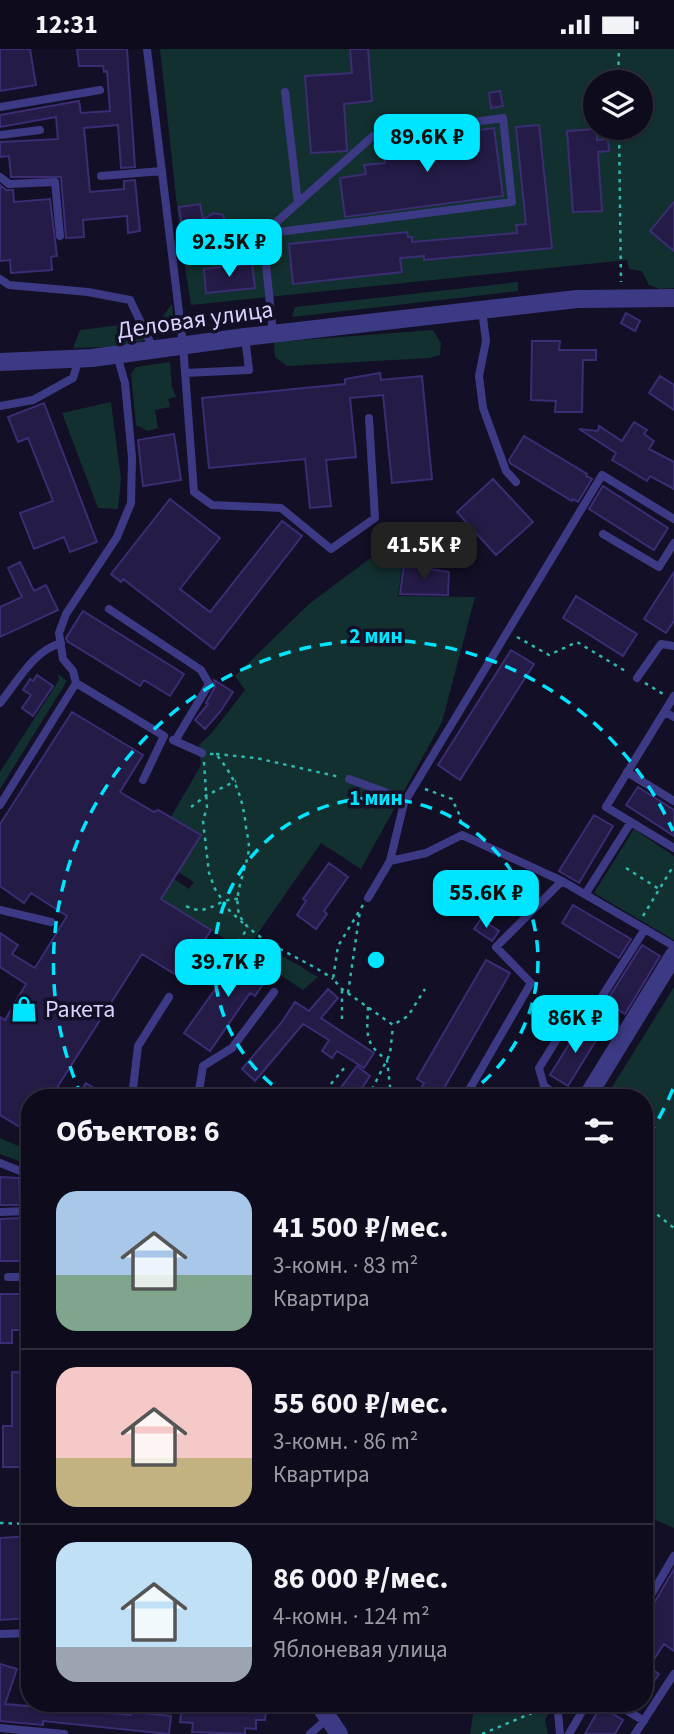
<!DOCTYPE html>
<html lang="ru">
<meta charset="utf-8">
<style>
:root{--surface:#0e0b1c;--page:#1c1929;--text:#f1f3f6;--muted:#9b9ba3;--line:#2e2b3b;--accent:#00e5ff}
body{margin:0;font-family:"Source Sans 3",sans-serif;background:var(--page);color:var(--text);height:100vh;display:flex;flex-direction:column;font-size:26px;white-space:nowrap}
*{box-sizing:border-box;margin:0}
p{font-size:23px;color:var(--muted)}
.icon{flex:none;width:38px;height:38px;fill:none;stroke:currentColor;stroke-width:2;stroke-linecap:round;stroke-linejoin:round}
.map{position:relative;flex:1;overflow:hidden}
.details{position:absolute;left:21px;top:1040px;width:632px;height:623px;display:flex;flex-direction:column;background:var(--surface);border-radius:28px;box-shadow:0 2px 5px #0004,0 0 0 2px var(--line)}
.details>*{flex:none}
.buttons{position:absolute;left:583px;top:21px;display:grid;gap:14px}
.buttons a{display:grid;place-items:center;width:70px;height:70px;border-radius:50%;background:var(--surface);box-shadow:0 2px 5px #0004,0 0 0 2px var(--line);font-size:35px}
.price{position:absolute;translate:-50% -60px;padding:0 16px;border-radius:14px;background:var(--accent);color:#111;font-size:23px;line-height:46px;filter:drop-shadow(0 2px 4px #0008)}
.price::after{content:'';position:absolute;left:50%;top:42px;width:21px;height:16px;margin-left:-10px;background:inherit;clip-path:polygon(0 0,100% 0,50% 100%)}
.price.active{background:#222;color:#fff}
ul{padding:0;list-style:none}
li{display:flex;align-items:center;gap:21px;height:175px;padding:0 35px}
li+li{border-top:2px solid var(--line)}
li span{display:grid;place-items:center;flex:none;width:196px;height:140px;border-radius:21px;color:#555}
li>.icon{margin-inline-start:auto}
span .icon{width:84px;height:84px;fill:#fffc;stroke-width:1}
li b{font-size:30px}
h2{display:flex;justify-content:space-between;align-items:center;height:84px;padding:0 35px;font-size:30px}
.status{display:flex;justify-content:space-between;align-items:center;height:49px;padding:0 35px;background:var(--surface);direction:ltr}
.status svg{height:19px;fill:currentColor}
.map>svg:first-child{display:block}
.green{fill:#12302f;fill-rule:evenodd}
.building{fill:#241b47;stroke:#3b2d73;stroke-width:2}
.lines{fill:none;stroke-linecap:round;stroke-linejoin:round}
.path{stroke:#2fb8b0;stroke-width:2.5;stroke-dasharray:3.5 5;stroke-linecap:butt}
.service{stroke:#3d3a85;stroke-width:8}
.tertiary{stroke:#3d3a85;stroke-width:18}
.ring{fill:none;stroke:#00e5ff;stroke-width:3.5;stroke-dasharray:12 9}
.labels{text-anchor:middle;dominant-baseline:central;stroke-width:7;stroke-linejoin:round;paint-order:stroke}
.street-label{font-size:24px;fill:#d9d4ff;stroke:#130f26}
.poi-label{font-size:24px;fill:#d9d4ff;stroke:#130f26;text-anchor:start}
.centre{fill:#00e5ff;stroke:#130f26;stroke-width:3.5}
.ring-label{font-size:21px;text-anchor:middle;font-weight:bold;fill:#00e5ff;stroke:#130f26;stroke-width:7;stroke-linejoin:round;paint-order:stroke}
</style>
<div class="status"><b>12:31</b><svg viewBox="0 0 49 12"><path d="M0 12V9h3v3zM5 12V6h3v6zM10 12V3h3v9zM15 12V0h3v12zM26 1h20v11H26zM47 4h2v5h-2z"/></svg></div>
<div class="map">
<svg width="674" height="1685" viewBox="0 0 674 1685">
<rect width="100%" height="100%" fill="#130f26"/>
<!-- green -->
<path class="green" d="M160,0H674V239L660,240L649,236L642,222L629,220L627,211L191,256L181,194ZM595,33H640V79H595Z
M518,233V242L292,268L295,258Z
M172,255L174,278L130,297L73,299L80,281L160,271Z
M433,281L441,294L440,306L430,309L287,317L275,308L274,293Z
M170,313L172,338L176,348L168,350L170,358L155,361L158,379L148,382L136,376L131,325L136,318Z
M111,353L121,430L118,460L98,459L62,364Z
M404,484L412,491L403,512L398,547L475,548L442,673L361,820L321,794L254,890L318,928L303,941L243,901L161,850L174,830L189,840L194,833L178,823L201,786L171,768L201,716L199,696L211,685L245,641L235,627L309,555Z
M58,625L67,632L0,740V723L59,631Z
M634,780L674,807V891L594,844Z
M674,938V1479L651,1469L644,1483V1048H606Z
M0,1089L30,1102V1116L0,1105Z
M475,1654H554L545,1671L548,1685H470Z"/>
<!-- building -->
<path class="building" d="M0,0H30L36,36L0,42Z
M77,0H127L135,118L121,119L118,76L84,79L90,143L124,140V132L135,131L140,182L128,184L127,167L83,171L84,188L66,189L61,128H11L9,107L0,108V93L58,90L56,68L0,78V66L79,52L81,64L110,62L107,22L104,23L103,17H79Z
M350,0H368L372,52L344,55L347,102L311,104L305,27L352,24Z
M500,42L503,57L491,59L489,44Z
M539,76L552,199L424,211V207L400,209L402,223L293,235L289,195L407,183L408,188H412V193L517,184L516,176L526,175L516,78Z
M494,79L503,147L345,168L340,129L366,125L364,116L385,114L382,94Z
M596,80L597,91L608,90L609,102L598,103L602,162L573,163L567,82Z
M0,136L6,141H13L14,153L50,150L57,207L51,208L52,221L11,224L10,211L0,212Z
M674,153V202L650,182Z
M200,155L203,170L214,164L223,166L226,175L223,181L214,183L208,179L183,183L179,158Z
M252,215L255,239L206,244L204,220Z
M626,264L640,272L635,282L621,274Z
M532,292H560L559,301H596V311H583L582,363H555L556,352L531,351Z
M380,324L381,331L422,327L432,430L392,434L383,346L350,349L356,408L326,411L331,457L310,459L305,410L209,419L202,349L345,335V330Z
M660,327L674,336V361L649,344Z
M44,354L97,493L70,503L64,488L34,500L20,464L53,452L28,389L18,393L8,368Z
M634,373L647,381L644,385L654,392L649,400L674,413V440L650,427L647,432L612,411L616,404L579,380L598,382L599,377L622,392Z
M174,385L181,431L143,437L138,391Z
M524,387L587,425L586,427L592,430L578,453L573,450L572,452L510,414L509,411Z
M493,430L533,473L496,506L457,463Z
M603,437L668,479L654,501L589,460Z
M170,450L220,489L180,540L210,563L282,472L302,487L214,600L123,530L121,533L111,525Z
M20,513L34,542L46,536L58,561L0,588V558L22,548L8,519Z
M404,516L449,523L448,546L400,545Z
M674,523V572L666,584L644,570Z
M576,547L637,585L623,607L563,569Z
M83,562L184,625L170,647L144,631L140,637L67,592L66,589Z
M511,601L534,615L460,731L438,716Z
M37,626L53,637L33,667L22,659L31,646L23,641L30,630L33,632Z
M214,631L233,643L220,663L205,680L195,671L208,655L206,654L215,638Z
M72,663L143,706L120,743L154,763L158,761L201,786L161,850L211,881L181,929L142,905L51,1048H30V1084L0,1066V968L5,971L26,935L0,918V884L18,896L12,905L35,919L67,867L31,844L24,854L0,837V775Z
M638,738L674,761V787L626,756Z
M594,766L613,777L579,834L559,822Z
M329,814L348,828L324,862L327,865L316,880L297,866L306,852L303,850Z
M573,856L631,890L619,909L562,874Z
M481,870L499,882L492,892L474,880Z
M642,896L660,907L625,965L606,953Z
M243,901L273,921L255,947L250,944L210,1002L184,984Z
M486,911L510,924L439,1048H416L424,1034L417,1030Z
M328,940L338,949L321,969L374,1004L364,1019L337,1002L332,1009L322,1002L329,991L303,975L255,1032L242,1020L282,973L295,953L309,962Z
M582,974L600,985L568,1037L550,1026Z
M357,1017L370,1027L356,1048H334Z
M86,1034L109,1048H77Z
M0,1128L19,1129L20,1156H0Z
M20,1169V1173H30V1212H0V1170Z
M0,1245H30V1281H12V1294H0Z
M12,1323L30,1324V1406H21V1418H3V1377H12Z
M30,1487V1569L0,1571V1489Z
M674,1520V1602L664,1595L649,1618L659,1625L644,1647V1564L650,1561Z
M0,1615L17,1620L5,1655L131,1666V1663L171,1667L169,1685L43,1672V1676L0,1672Z
M182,1654H267L265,1671H256V1680L245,1679V1685L192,1683L193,1674L180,1673Z
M600,1658L623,1671L615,1685H585Z"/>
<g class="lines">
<!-- path -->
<path class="path" d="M618,33L619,0
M619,79L621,233
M517,588L549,606L577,593L627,623
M645,634L663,645
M210,705H216C235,728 243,749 246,778C247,785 249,793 249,799C247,823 226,855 246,876C269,899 307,911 333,930
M216,705L256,709L340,728
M204,713L207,758L203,772L209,824L215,840L229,861L244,875
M425,740L452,750L460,767L461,775
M191,758L207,746L236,732
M626,819L659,840
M363,856L338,897L333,930L342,940L393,976L408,967L425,940
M186,857C209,869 216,849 238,850
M643,867L674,816
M239,893L248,878
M348,944L360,862
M368,958C367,984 364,995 387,1011L391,1046L394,1048
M342,970V941
M320,1048L345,1018
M368,1048L390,1005L393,977
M644,1155L674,1179
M0,1474L30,1475
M482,1685L532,1664L548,1663"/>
<!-- service -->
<path class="service" d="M147,0L183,296L194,443L212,456L281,459L331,500L375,469L369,369
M285,43L298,154
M0,58L100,41
M503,69L512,153L263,185L373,87Z
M0,86L40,81
M101,127L162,122
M0,128L9,135L55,133L60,187
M263,185L273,285
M0,230L9,236L88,243L130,251L153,299
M482,261L486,292L479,327L483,359L506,422L516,433
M185,324L249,321L245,288
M0,357L33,351L73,329L79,310
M603,485L659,518L674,494
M109,560L201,621L209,635L175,692
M637,629L661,595L674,597
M76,634L164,687L143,731
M674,647L606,758L674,799
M0,654C18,632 33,602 61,594
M665,663L674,668
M173,691L202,704
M627,723L674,752
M349,730L385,743L404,754
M0,756L76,634L73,622L63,610L59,584L66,565L117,488L131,454L132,408L125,334L117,306
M390,812L404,754L602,426L674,470
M586,844L631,773
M368,849L390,812L426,804L462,786L562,832L674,897
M0,861L51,873
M132,1048L138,997L169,948
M198,1048L203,1017L232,999L274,943
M465,1048L531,934L496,898L562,832
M559,1048L544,1037L539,1019L579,955L601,949L645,880
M0,1114L30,1126
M0,1163L30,1162
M8,1228H30
M644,1558L674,1507
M0,1585L30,1584
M560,1654L558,1663L560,1685
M615,1654L644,1672
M0,1679L64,1685
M310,1685L328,1669
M569,1685L587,1654
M635,1685L674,1625"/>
<!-- tertiary -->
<path class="tertiary" d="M0,313L92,309L245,288L577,250L674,249
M587,1048L674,906
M318,1654L339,1685"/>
</g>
<!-- distance rings -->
<g class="ring">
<path d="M289 1048A162 162 0 1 1 463 1048"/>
<path d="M673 1040A324 324 0 0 1 645 1092M82 1048A324 324 0 1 1 673 782"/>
</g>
<!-- icons -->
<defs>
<g id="shop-bare" transform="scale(2.1)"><path d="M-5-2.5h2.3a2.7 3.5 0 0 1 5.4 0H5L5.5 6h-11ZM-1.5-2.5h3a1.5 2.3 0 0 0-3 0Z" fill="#00e5ff" stroke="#130f26" stroke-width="2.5" paint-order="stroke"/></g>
</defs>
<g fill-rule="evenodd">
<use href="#shop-bare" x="24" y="960"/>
</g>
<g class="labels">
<!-- street labels -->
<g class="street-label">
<text transform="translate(195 271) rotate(-8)">Деловая улица</text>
</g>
<!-- poi labels -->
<g class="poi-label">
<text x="45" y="960">Ракета</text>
</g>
</g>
<circle cx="376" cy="911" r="10" class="centre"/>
<g class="ring-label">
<text x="376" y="594">2 мин</text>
<text x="376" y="756">1 мин</text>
</g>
</svg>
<div class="buttons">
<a><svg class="icon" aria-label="layers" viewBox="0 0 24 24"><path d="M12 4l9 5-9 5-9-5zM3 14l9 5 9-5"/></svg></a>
</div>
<b class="price" style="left:427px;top:125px">89.6K ₽</b>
<b class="price" style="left:229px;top:230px">92.5K ₽</b>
<b class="price active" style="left:424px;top:533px">41.5K ₽</b>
<b class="price" style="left:486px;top:881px">55.6K ₽</b>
<b class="price" style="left:228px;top:950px">39.7K ₽</b>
<b class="price" style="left:575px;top:1006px">86K ₽</b>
<section class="details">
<h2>Объектов: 6<svg class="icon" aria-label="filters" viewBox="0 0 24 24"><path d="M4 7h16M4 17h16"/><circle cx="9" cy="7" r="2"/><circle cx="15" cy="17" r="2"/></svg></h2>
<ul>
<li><span style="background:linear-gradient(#a9c7e8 60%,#7fa58c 0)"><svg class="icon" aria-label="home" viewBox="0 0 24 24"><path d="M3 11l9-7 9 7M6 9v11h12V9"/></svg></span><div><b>41 500 ₽/мес.</b><p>3-комн. · 83 m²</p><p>Квартира</p></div></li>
<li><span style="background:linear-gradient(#f6c9c9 65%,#c2b280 0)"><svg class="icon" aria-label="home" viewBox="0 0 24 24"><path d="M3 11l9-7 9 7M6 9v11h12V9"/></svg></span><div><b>55 600 ₽/мес.</b><p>3-комн. · 86 m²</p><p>Квартира</p></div></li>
<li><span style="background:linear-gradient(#bfe0f5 75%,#9aa5b1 0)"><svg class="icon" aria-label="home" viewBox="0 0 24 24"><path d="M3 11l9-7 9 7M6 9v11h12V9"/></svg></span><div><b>86 000 ₽/мес.</b><p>4-комн. · 124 m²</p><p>Яблоневая улица</p></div></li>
</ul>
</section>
</div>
